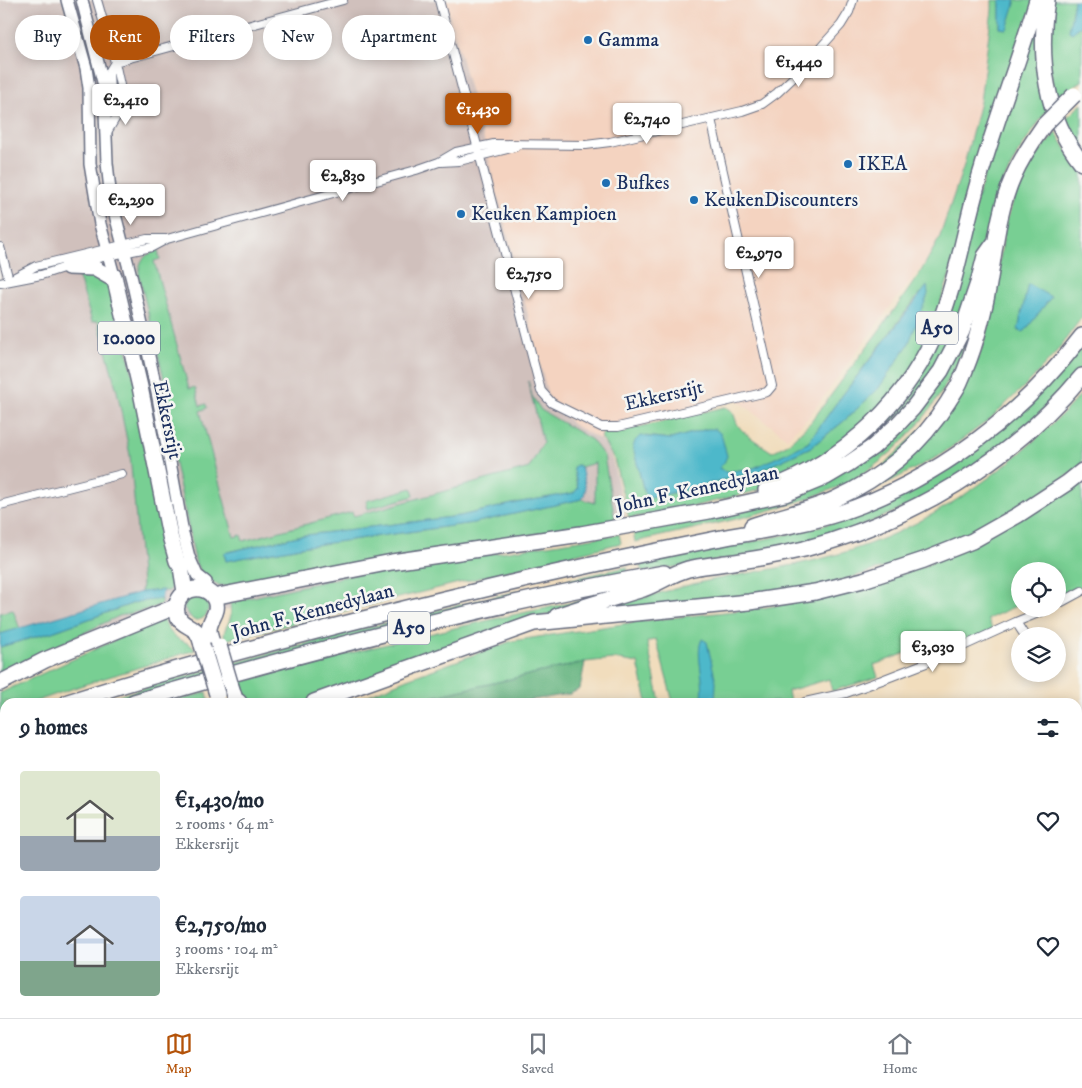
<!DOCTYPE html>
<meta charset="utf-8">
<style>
:root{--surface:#fff;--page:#f6f6f7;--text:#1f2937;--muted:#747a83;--line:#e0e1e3;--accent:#b45309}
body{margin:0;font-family:"IM FELL DW Pica",serif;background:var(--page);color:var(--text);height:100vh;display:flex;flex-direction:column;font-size:19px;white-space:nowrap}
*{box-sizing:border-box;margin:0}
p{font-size:16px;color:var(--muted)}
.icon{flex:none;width:28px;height:28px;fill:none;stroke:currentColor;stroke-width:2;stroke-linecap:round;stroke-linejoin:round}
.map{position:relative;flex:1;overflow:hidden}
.details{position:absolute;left:0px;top:698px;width:1082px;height:321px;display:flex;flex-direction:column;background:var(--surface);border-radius:15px 15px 0 0;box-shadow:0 2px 12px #0003}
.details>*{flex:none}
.guide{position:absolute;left:15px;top:15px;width:500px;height:45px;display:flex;gap:10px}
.controls{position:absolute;left:1011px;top:562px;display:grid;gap:10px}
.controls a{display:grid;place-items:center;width:55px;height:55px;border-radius:50%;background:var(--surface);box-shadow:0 2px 12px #0003;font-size:25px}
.price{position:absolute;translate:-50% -42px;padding:0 11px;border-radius:5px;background:#fff;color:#222;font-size:16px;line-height:32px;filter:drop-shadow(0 1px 2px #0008)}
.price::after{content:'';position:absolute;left:50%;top:30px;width:15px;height:11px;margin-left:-8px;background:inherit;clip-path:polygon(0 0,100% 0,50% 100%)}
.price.on{background:var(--accent);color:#fff}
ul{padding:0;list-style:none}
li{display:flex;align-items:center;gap:15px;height:125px;padding:0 20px}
li span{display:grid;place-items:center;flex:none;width:140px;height:100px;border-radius:5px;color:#555}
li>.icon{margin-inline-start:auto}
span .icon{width:60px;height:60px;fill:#fffc;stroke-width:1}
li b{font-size:21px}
h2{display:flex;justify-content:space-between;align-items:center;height:60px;padding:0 20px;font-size:21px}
.pill{padding:0 18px;border-radius:22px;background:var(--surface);box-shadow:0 2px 12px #0003;font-size:18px;line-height:45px}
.pill.on{background:var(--accent);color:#fff}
.dock{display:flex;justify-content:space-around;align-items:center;height:70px;border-top:1px solid var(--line);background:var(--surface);font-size:14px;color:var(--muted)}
.dock a{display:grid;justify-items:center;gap:2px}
.dock .on{color:var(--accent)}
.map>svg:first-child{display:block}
.built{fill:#f4d3c0}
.industrial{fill:#d0c0bc}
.green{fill:#78cf93;stroke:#4a7f78;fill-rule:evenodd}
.forest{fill:#62b27d;stroke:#3e706e}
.water{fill:#4db8ca;stroke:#347494}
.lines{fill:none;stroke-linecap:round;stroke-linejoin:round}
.stream{stroke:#4db8ca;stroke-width:2.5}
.street-casing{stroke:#666c7f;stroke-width:10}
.secondary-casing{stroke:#666c7f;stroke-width:14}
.highway-casing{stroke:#666c7f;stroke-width:18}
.street{stroke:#fff;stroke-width:8}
.secondary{stroke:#fff;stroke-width:11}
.highway{stroke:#fff;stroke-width:15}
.highway-bridge-casing{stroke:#666c7f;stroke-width:18;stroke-linecap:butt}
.highway-bridge{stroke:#fff;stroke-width:15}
.poi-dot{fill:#1f6fb2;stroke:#f6f6f2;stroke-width:2}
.labels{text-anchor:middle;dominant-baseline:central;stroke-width:5;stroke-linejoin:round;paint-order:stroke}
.shield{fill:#f6f6f2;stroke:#5d6b8a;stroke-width:1}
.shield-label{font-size:19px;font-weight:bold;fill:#1b2f5e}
.poi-label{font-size:20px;fill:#1b2f5e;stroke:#f6f6f2;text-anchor:start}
.street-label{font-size:20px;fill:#1b2f5e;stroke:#f6f6f2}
</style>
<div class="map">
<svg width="1082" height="1018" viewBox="0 0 1082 1018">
<rect width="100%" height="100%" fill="#f6f6f2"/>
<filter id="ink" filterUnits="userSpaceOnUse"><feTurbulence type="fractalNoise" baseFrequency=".02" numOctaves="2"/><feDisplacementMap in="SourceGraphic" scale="10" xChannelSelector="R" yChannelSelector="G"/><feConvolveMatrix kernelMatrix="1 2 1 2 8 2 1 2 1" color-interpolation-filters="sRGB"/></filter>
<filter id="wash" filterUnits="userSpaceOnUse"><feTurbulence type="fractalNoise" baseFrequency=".0096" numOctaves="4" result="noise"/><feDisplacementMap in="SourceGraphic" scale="20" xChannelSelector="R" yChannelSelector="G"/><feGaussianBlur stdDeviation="1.12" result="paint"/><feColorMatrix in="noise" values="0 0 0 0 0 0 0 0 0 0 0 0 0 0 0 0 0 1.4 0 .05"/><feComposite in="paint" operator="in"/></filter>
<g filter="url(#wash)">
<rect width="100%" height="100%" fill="#f1ddbd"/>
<!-- built -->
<path class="built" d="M445,0H995L996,41L963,215L896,299L808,418L787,438L736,399L601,440L572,424L548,395L484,140Z"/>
<!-- industrial -->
<path class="industrial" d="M0,0H445L484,140L548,395L572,424L601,440L608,449L613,461L626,519L0,661Z"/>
<!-- green -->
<path class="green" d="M992,0H1000V28L1006,29L1016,0H1034L955,259L922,357L862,430L780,482L752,492L679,510L629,518L614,459L601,437L604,431L617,432L725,407C737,411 733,420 740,428C748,437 762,445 772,452L788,444L811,422L895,309L920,273L939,239L964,165L980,102L992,10ZM920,293L908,345L878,389L844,421L811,447L761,470L656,497L649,498L644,492L633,447L645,436L671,439L707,429L718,468L726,472L754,468L808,443L835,405Z
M1052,0H1074L1071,15L1076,30L1082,25V81L1055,99L1047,49Z
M1037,10L1039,79L1047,110L1018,153L999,190L975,282L958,330L913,403L847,462L822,467L926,360Z
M1082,104V155L1064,120Z
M1056,132L1075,164L1082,172V317L1054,355L1030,381L989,420L939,456L893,480L850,498L967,384L984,343L989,325L1006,222L1015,195L1032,162ZM1051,297L1025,331H1019L1022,310Z
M158,250L160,259L154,261L189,389L195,387L200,406L206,404L207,408L200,411L234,537L241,535L243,541L352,512L354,516L529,468L543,443L528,381L532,396L541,410L592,440L604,456L615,520L231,587L219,585L205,578L196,564L172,449L164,379L139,275C139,260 144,255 158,250ZM595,463V503L582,499L473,523L300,547L226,561L224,553L298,536L460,516L521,502L574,493L578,488L575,478L577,465L581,467Z
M77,271H88L112,287L135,384L175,577L173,586L169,591L141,592L142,584L130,455L117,391L98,321L92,322Z
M974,318C954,384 917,440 858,477C843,486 825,492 809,498C752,518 693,528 635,542L633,530L756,505L877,448Z
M1082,347V367C1024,440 935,501 846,531C780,553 710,561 642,572L640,565L794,533L843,520L900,495Z
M1082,393V465L1062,480L970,535L922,556L813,589L598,611C629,602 661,592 693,584C746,572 800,567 852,550C941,521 1020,461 1082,393Z
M1082,478V588L1058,599V571H1020V604L988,619L993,631L919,661L914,650L874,665L878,677L832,691L829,679L788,691L790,702H715L716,699L703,683L704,694L701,702H673L656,639L647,642L660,702H647L638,663L613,659L585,662L432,697L422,702H352L407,679L512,641L642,621L762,608L814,599L867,587L927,565Z
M412,488L414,496L368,509L366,501Z
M619,534L621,543C489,575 357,609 225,640C222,631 227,627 230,619C232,613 231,608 231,602L352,575Z
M627,567L628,573L200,678L116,702H97C272,650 449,605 627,567Z
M192,596H200C214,604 209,622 193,620L184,608L186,601Z
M600,597L601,599L539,617L307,702H251L241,695L237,683C357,650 478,621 600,597Z
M161,599V604L149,609L119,616L0,673V647L52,632L137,602Z
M13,610L20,629L0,634V613Z
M163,619C166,624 168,630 172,634C179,642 190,641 195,650L86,684L34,702H5V713L0,714V693L128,634Z
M207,692L209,702H171Z
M607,1014H653L656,1018H611Z"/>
<!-- forest -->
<path class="forest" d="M585,662L580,689L570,694L519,702H422L432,697Z
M5,827V917L0,918V828Z
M393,1014H456L454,1018H392Z
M472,1014H523L521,1018H470Z"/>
<!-- water -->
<path class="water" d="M1000,0H1016L1007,29L1000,28Z
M1074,0H1082V25L1072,33L1069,31Z
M1028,284L1051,297L1025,331L1022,332L1018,330Z
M927,286L928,294L908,345L878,389L844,421L811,447L761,470L656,497L649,498L644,492L633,447L635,441L640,436L671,439L707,429H715L721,434L727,456L724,463L719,468L726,472L754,468L808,443L835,405Z
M577,465L581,467C583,478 589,489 582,499L473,523L300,547L226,561L224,553L298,536L460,516L521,502L574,493L578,488L573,467Z
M163,590L161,599L137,602L52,632L0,647V634L141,592Z
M702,639L707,642L716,682L715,702H701C707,684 694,653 702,639Z"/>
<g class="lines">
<!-- stream -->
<path class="stream" d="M0,914H5
M470,1018L471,1014"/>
</g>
</g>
<g filter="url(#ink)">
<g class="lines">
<!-- street casing -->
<g class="street-casing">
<path id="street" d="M97,0L115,62L124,104L106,134
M439,0L541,391L552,403L601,427H618L767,392L772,386L711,119
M106,101L110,93L109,72L115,62L343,0
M441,162L459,161L515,147
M0,247L9,280
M15,277L36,266L147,239H165
M0,283L41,275L88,260L152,247L167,239L416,170L439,162L456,152L494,144L586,145L610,142L742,111L762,104L777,93L796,75L841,25L849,12L853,0
M0,505L122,474
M1058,604L1082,591
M1016,622L1025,636
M805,702L846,693L882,680L926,663L1016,622L1048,609
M1078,784L1082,786
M1078,856L1082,859
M1078,966L1082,969
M1078,983L1082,977
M259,1014L267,1018
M359,1014L362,1016
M604,1014V1018
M659,1014L662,1018
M781,1014L785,1018
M906,1014L909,1018
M964,1014L972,1018
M249,1018L251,1014
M833,1018L838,1014
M1054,1018L1057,1014"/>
</g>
<!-- secondary casing -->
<g class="secondary-casing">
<path id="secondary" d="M67,0L86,68L89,88L90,164L100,224L114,276
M82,0L104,86L107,163L111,199L132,280L158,397L183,533L189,557L197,575L206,582"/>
</g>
<!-- highway casing -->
<g class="highway-casing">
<path id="highway" d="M1047,0C1038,56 1045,117 1082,163
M68,267L94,268L115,280
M114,276L140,387L170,536L177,561L181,567L185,592
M766,490C845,461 910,401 940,322C959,273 966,219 982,169C999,112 1020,57 1037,0
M752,526C779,516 808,511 835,499C882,478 921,445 948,402C952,395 957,389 960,382C974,351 983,318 989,284C995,248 998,211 1013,177C1021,159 1032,142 1044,125
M213,597L392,562L581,534L709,511L785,494L826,477L848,464L873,447L897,425L913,408L941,371L962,331L978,283L985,256L995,242
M557,616C585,606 614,598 643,589C659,583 673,573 688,569C700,566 713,565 726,563C752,560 778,555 804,549C910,521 1011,462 1082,376
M202,645C201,640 199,635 196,631C189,625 179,624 177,613C172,590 205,579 215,600C220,612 210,618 209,629C209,636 212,642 214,648
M0,683L45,660L177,606
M230,683L235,699L239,702
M68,702C213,656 362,618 511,583C579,567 647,553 716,539C758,531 799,526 840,513C936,480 1020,417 1082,336
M134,702C308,651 485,605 664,573
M314,702L534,623L749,602L815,592L863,580L924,560L972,541L1018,515L1067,483L1082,471
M0,724L5,722
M0,744L5,742
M0,792L5,791"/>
</g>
<!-- street -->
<use href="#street" class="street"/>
<!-- secondary -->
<use href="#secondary" class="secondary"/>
<!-- highway -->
<use href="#highway" class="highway"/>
<!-- highway-bridge casing -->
<g class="highway-bridge-casing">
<path id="highway-bridge" d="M1044,125L1074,95
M202,645L217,694
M219,646L230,683"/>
</g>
<!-- highway-bridge -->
<use href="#highway-bridge" class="highway-bridge"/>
</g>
</g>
<!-- markers -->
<g class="poi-dot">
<circle cx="588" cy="40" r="5"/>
<circle cx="848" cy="164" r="5"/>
<circle cx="606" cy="183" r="5"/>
<circle cx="694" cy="200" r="5"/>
<circle cx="461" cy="214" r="5"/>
</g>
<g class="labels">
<!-- shield labels -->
<g class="shield">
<rect x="916" y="311.5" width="42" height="33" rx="4"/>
<rect x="98" y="321.5" width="62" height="33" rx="4"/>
<rect x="388" y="611.5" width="42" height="33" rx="4"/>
</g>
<g class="shield-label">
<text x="937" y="328">A50</text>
<text x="129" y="338">10.000</text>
<text x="409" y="628">A50</text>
</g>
<!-- poi labels -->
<g class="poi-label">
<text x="598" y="40">Gamma</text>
<text x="858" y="164">IKEA</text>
<text x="616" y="183">Bufkes</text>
<text x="704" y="200">KeukenDiscounters</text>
<text x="471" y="214">Keuken Kampioen</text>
</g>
<!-- street labels -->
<g class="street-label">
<text transform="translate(664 396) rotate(-13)">Ekkersrijt</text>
<text transform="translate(167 420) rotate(78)">Ekkersrijt</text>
<text transform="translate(697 490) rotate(-12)">John F. Kennedylaan</text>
<text transform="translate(313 612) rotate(-15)">John F. Kennedylaan</text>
</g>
</g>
</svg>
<div class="controls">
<a><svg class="icon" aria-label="locate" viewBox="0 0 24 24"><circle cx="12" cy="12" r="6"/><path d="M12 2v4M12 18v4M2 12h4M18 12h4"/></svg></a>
<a><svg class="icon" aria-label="layers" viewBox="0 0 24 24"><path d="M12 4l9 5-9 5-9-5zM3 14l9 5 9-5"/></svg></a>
</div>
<b class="price" style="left:799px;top:88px">€1,440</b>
<b class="price" style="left:126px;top:126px">€2,410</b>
<b class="price on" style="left:478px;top:135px">€1,430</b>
<b class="price" style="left:647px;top:145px">€2,740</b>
<b class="price" style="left:343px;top:202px">€2,830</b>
<b class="price" style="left:131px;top:226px">€2,290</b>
<b class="price" style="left:759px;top:279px">€2,970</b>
<b class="price" style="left:529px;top:300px">€2,750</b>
<b class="price" style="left:933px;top:673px">€3,030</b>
<div class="guide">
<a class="pill">Buy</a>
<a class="pill on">Rent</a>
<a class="pill">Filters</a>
<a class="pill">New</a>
<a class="pill">Apartment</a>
</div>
<section class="details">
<h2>9 homes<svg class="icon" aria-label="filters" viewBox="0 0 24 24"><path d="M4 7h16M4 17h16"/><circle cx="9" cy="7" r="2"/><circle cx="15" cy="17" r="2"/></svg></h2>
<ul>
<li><span style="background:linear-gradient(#dfe7d0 65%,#9aa5b1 0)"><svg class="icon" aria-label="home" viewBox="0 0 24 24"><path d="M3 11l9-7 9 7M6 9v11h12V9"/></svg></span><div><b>€1,430/mo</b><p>2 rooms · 64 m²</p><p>Ekkersrijt</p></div><svg class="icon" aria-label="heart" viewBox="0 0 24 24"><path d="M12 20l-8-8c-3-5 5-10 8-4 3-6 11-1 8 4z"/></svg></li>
<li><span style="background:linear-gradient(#c9d6e8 65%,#7fa58c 0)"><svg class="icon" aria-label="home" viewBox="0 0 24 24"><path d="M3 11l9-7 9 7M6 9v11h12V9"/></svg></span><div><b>€2,750/mo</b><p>3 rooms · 104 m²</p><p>Ekkersrijt</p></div><svg class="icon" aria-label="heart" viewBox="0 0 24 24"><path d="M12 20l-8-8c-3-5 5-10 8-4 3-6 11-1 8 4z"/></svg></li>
</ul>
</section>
</div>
<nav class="dock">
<a class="on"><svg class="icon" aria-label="map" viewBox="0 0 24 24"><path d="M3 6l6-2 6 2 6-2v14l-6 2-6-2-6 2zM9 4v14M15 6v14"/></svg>Map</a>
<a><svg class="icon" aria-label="saved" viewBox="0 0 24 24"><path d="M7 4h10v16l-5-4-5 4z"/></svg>Saved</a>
<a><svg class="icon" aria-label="home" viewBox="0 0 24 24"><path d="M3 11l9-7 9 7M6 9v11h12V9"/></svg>Home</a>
</nav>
